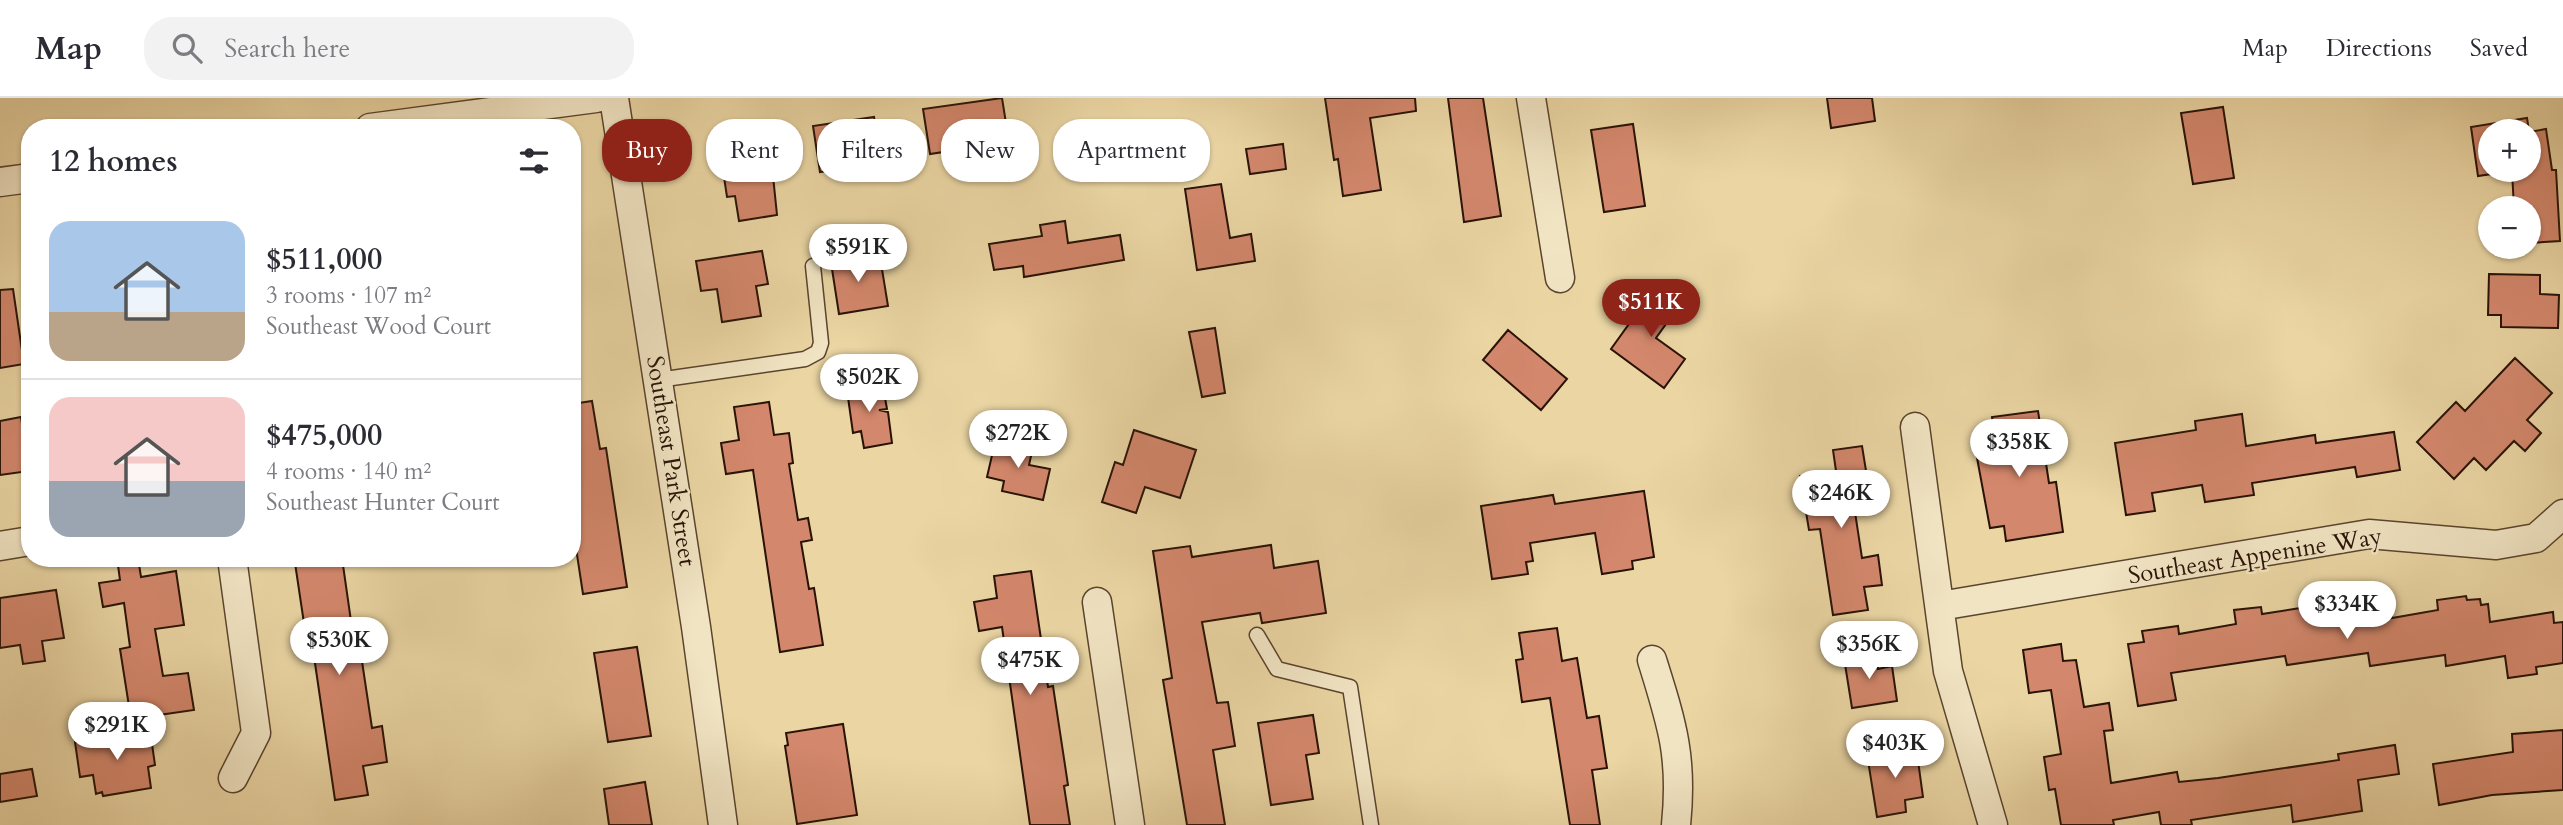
<!DOCTYPE html>
<meta charset="utf-8">
<style>
:root{--surface:#fff;--page:#f2f2f3;--text:#2b2b33;--muted:#7c7c81;--line:#e1e1e2;--accent:#8f2418}
body{margin:0;font-family:Cardo,serif;background:var(--page);color:var(--text);height:100vh;display:flex;flex-direction:column;font-size:26px;white-space:nowrap}
*{box-sizing:border-box;margin:0}
p{font-size:23px;color:var(--muted)}
.icon{flex:none;width:38px;height:38px;fill:none;stroke:currentColor;stroke-width:2;stroke-linecap:round;stroke-linejoin:round}
.map{position:relative;flex:1;overflow:hidden}
.side{position:absolute;left:21px;top:21px;width:560px;height:448px;display:flex;flex-direction:column;background:var(--surface);border-radius:28px;box-shadow:0 2px 5px #0004}
.side>*{flex:none}
.top-card{position:absolute;left:602px;top:21px;width:665px;height:63px;display:flex;gap:14px}
.fabs{position:absolute;left:2478px;top:21px;display:grid;gap:14px}
.fabs a{display:grid;place-items:center;width:63px;height:63px;border-radius:50%;background:var(--surface);box-shadow:0 2px 5px #0004;font-size:35px}
.price{position:absolute;translate:-50% -60px;padding:0 16px;border-radius:24px;background:#fff;color:#222;font-size:23px;line-height:46px;filter:drop-shadow(0 2px 4px #0008)}
.price::after{content:'';position:absolute;left:50%;top:42px;width:21px;height:16px;margin-left:-10px;background:inherit;clip-path:polygon(0 0,100% 0,50% 100%)}
.price.on{background:var(--accent);color:#fff}
ul{padding:0;list-style:none}
li{display:flex;align-items:center;gap:21px;height:175px;padding:0 28px}
li+li{border-top:2px solid var(--line)}
li span{display:grid;place-items:center;flex:none;width:196px;height:140px;border-radius:21px;color:#555}
li>.icon{margin-inline-start:auto}
span .icon{width:84px;height:84px;fill:#fffc;stroke-width:1}
li b{font-size:30px}
h2{display:flex;justify-content:space-between;align-items:center;height:84px;padding:0 28px;font-size:30px}
.tag{padding:0 24px;border-radius:28px;background:var(--surface);box-shadow:0 2px 5px #0004;font-size:24px;line-height:63px}
.tag.on{background:var(--accent);color:#fff}
header{display:flex;align-items:center;gap:42px;box-sizing:border-box;height:98px;padding:0 35px;background:var(--surface);border-bottom:2px solid var(--line)}
header strong{font-size:33px}
nav{display:flex;gap:38px;margin-inline-start:auto;font-size:24px}
.search{width:490px;height:63px;background:var(--page);display:flex;align-items:center;gap:18px;box-sizing:border-box;padding:0 24px;border-radius:28px;color:var(--muted);font-size:26px}
.map>svg:first-child{display:block}
.building{fill:#d3876c;stroke:#291307;stroke-width:2}
.lines{fill:none;stroke-linecap:round;stroke-linejoin:round}
.service-casing{stroke:#59442e;stroke-width:17}
.minor-casing{stroke:#59442e;stroke-width:31}
.service{stroke:#f1e4c3;stroke-width:14}
.minor{stroke:#f1e4c3;stroke-width:28}
.labels{text-anchor:middle;dominant-baseline:central;stroke-width:5;stroke-linejoin:round;paint-order:stroke}
.street-label{font-size:24px;fill:#291307;stroke:#f1e4c3}
</style>
<header>
<strong>Map</strong>
<div class="search"><svg class="icon" aria-label="search" viewBox="0 0 24 24"><circle cx="10" cy="10" r="6"/><path d="M15 15l6 6"/></svg>Search here</div>
<nav><a>Map</a><a>Directions</a><a>Saved</a></nav>
</header>
<div class="map">
<svg width="2563" height="727" viewBox="0 0 2563 727">
<rect width="100%" height="100%" fill="#ead5a3"/>
<filter id="stains"><feTurbulence type="fractalNoise" baseFrequency=".00286" numOctaves="4"/><feColorMatrix values="0 0 0 0 .2 0 0 0 0 .09 0 0 0 0 .02 0 0 0 .5 -.17"/></filter>
<radialGradient id="worn" r=".72"><stop offset=".6" stop-color="#630" stop-opacity="0"/><stop offset="1" stop-color="#630" stop-opacity=".3"/></radialGradient>
<!-- building -->
<path class="building" d="M1002,0L1009,44L930,56L923,11Z
M1325,0H1415L1416,13L1370,20L1381,92L1343,98L1338,61L1334,62Z
M1448,0H1483L1501,118L1464,124Z
M1827,0H1872L1875,23L1831,30Z
M2223,9L2234,80L2193,86L2181,15Z
M874,19L882,65L820,74L813,28Z
M2527,20L2529,33H2490V72H2529V34L2546,31L2552,72H2556L2560,143L2529,145V110H2514L2512,73L2478,78L2471,29Z
M1633,26L1645,108L1604,114L1591,32Z
M769,39L777,117L739,123L735,98L727,99L719,46Z
M1283,46L1286,71L1250,76L1246,51Z
M1221,86L1230,140L1251,136L1255,163L1197,172L1185,91Z
M1065,123L1068,145L1120,137L1124,162L1024,179L1023,168L994,172L989,146L1042,138L1040,127Z
M762,153L768,186L756,188L761,218L722,224L717,191L701,193L696,163Z
M855,154L857,168L881,165L888,208L839,216L830,158Z
M2489,176L2540,177V196L2559,197L2558,230L2501,229V217H2488Z
M1657,187L1681,205L1656,240L1685,261L1664,290L1611,251Z
M13,191L24,266L0,270V192Z
M1215,230L1225,295L1202,299L1189,234Z
M1508,232L1567,281L1541,312L1483,262Z
M2515,260L2552,295L2527,322L2541,335L2525,353L2514,343L2486,372L2474,360L2454,381L2417,344L2456,304L2465,313Z
M867,281L869,291L883,289L887,311L879,312L888,314L892,345L864,350L861,333L853,335L846,285Z
M592,303L600,351L606,350L627,489L583,496L572,424V306Z
M769,304L774,337L789,335L793,365L789,366L798,422L808,420L812,442L801,444L809,491L814,490L823,547L780,554L753,372L726,376L721,345L739,342L734,309Z
M2038,313L2049,385L2056,384L2063,434L2006,443L2004,428L1990,430L1975,349L1996,346L1992,319Z
M2242,316L2246,348L2315,337L2316,345L2394,334L2400,372L2357,379L2355,369L2252,385L2254,397L2205,404L2202,387L2152,395L2155,413L2126,417L2115,345L2196,332L2195,323Z
M21,319L29,373L0,377V323Z
M1134,332L1196,352L1180,400L1145,389L1136,415L1102,404L1115,364L1123,367Z
M996,340L1033,349L1029,367L1050,371L1043,402L1002,393L1004,383L987,379Z
M1862,348L1868,385L1851,388L1862,460L1878,457L1882,487L1864,489L1868,512L1833,517L1820,431L1809,432L1800,378L1836,373L1833,352Z
M1644,393L1654,459L1632,463L1633,471L1602,476L1595,435L1530,445L1533,463L1526,464L1528,476L1492,481L1481,408L1553,397L1555,406Z
M1271,447L1274,470L1318,463L1326,515L1262,525L1260,515L1202,524L1217,605L1228,604L1235,648L1213,652L1225,727H1187L1163,582L1172,580L1153,453L1190,448L1192,459Z
M117,460H138L141,479L176,473L184,527L155,531L163,578L188,575L194,612L131,621L120,551L130,549L124,505L103,509L99,485L120,482Z
M326,460H342L355,551L360,550L372,630L382,628L387,664L363,668L368,697L335,702L310,531L305,532L295,465Z
M1031,473L1048,589L1053,588L1068,687L1064,688L1070,727H1030L1002,529L979,533L974,504L997,500L994,478Z
M56,492L64,540L42,543L45,563L23,566L20,547L0,550V500Z
M2466,498L2467,502L2480,501L2481,507L2488,506L2490,524L2553,514L2554,525L2563,524V565L2536,569L2537,576L2508,580L2505,558L2446,568L2445,557L2370,568L2368,555L2287,567L2285,558L2171,575L2176,602L2138,608L2128,546L2144,544L2142,533L2178,528L2179,536L2236,526L2234,512L2261,509L2262,516L2320,507L2321,512L2389,502L2392,520L2438,512L2437,502Z
M1557,530L1562,563L1577,560L1587,620L1599,618L1607,670L1592,672L1600,727H1570L1550,600L1522,604L1516,562L1523,561L1519,535Z
M2061,546L2063,563L2076,562L2084,609L2109,605L2113,632L2104,633L2111,685L2177,674L2179,684L2218,680L2339,662L2338,656L2395,647L2399,676L2358,682L2362,713L2293,724L2291,707L2191,722L2192,727H2161L2159,714L2113,722L2114,727H2061L2055,691L2049,692L2044,659L2061,656L2051,592L2029,595L2023,552Z
M637,549L651,638L608,644L594,555Z
M1876,555L1878,571L1892,568L1897,603L1852,610L1844,560Z
M1313,617L1319,655L1306,657L1313,701L1271,707L1258,625Z
M843,626L857,717L797,726L785,648L788,647L786,635Z
M150,632L155,667L148,669L151,690L103,698L102,694L96,696L93,677L80,679L75,644Z
M2563,632V692L2492,697L2439,707L2433,666L2513,654L2512,636Z
M1916,648L1923,699L1905,702L1906,714L1877,719L1867,656Z
M32,671L37,698L0,704V676Z
M645,684L652,727H609L604,691Z"/>
<g class="lines">
<!-- service casing -->
<g class="service-casing">
<path id="service" d="M658,282L805,261L818,254L821,245L813,168
M1257,537L1277,571L1350,589L1371,727"/>
</g>
<!-- minor casing -->
<g class="minor-casing">
<path id="minor" d="M614,0L696,529L723,727
M1531,0L1560,180
M370,30L596,0
M0,84L30,80
M1915,329L1948,573L1993,727
M0,448L30,443
M232,460L256,635L233,680
M1097,504L1130,727
M1940,508L2369,436L2496,447L2536,440L2563,416
M1652,562C1672,626 1683,659 1676,727"/>
</g>
<!-- service -->
<use href="#service" class="service"/>
<!-- minor -->
<use href="#minor" class="minor"/>
</g>
<g class="labels">
<!-- street labels -->
<g class="street-label">
<text transform="translate(671 363) rotate(81)">Southeast Park Street</text>
<text transform="translate(2255 458) rotate(-9)">Southeast Appenine Way</text>
</g>
</g>
<rect width="100%" height="100%" filter="url(#stains)"/>
<rect width="100%" height="100%" fill="url(#worn)"/>
</svg>
<div class="fabs">
<a>+</a>
<a>−</a>
</div>
<b class="price" style="left:858px;top:186px">$591K</b>
<b class="price on" style="left:1651px;top:241px">$511K</b>
<b class="price" style="left:869px;top:316px">$502K</b>
<b class="price" style="left:1018px;top:372px">$272K</b>
<b class="price" style="left:2019px;top:381px">$358K</b>
<b class="price" style="left:1841px;top:432px">$246K</b>
<b class="price" style="left:2347px;top:543px">$334K</b>
<b class="price" style="left:339px;top:579px">$530K</b>
<b class="price" style="left:1869px;top:583px">$356K</b>
<b class="price" style="left:1030px;top:599px">$475K</b>
<b class="price" style="left:117px;top:664px">$291K</b>
<b class="price" style="left:1895px;top:682px">$403K</b>
<div class="top-card">
<a class="tag on">Buy</a>
<a class="tag">Rent</a>
<a class="tag">Filters</a>
<a class="tag">New</a>
<a class="tag">Apartment</a>
</div>
<section class="side">
<h2>12 homes<svg class="icon" aria-label="filters" viewBox="0 0 24 24"><path d="M4 7h16M4 17h16"/><circle cx="9" cy="7" r="2"/><circle cx="15" cy="17" r="2"/></svg></h2>
<ul>
<li><span style="background:linear-gradient(#a9c7e8 65%,#b9a48a 0)"><svg class="icon" aria-label="home" viewBox="0 0 24 24"><path d="M3 11l9-7 9 7M6 9v11h12V9"/></svg></span><div><b>$511,000</b><p>3 rooms · 107 m²</p><p>Southeast Wood Court</p></div></li>
<li><span style="background:linear-gradient(#f6c9c9 60%,#9aa5b1 0)"><svg class="icon" aria-label="home" viewBox="0 0 24 24"><path d="M3 11l9-7 9 7M6 9v11h12V9"/></svg></span><div><b>$475,000</b><p>4 rooms · 140 m²</p><p>Southeast Hunter Court</p></div></li>
</ul>
</section>
</div>
